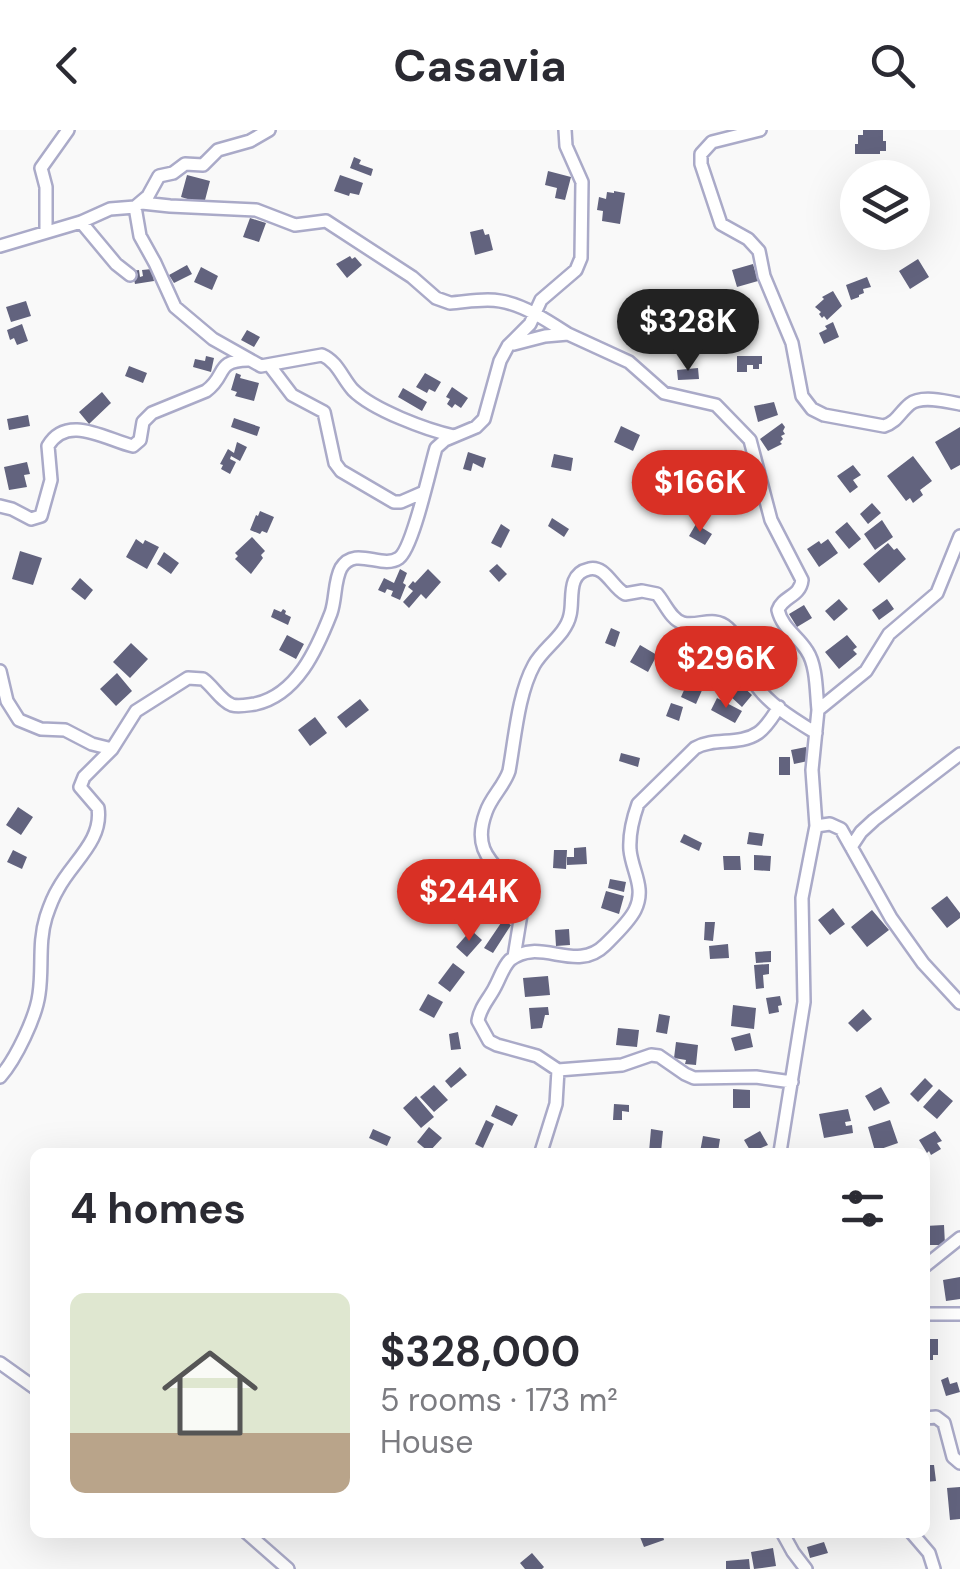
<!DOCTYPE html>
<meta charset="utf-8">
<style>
:root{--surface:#fff;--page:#f7f7f7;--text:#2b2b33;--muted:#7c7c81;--accent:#d93025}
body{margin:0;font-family:"DM Sans",sans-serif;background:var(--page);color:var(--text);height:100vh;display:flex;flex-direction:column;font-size:38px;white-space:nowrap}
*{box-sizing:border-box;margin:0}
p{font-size:32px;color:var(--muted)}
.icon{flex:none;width:55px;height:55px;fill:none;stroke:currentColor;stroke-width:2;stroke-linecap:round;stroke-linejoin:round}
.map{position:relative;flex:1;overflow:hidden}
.panel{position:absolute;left:30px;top:1018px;width:900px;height:390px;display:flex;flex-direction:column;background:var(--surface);border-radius:15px;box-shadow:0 10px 40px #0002}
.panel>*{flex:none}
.controls{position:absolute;left:840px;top:30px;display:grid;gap:20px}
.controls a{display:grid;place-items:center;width:90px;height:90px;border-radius:50%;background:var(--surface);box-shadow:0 10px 40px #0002;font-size:50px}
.price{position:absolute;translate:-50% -85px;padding:0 22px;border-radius:35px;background:var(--accent);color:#fff;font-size:32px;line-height:65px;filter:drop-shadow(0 2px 5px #0008)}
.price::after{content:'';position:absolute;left:50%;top:60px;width:30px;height:22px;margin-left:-15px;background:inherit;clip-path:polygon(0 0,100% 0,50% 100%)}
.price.active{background:#222;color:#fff}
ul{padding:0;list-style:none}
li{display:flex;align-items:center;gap:30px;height:250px;padding:0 40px}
li span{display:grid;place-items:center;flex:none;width:280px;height:200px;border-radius:15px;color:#555}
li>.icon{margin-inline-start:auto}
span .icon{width:120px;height:120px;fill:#fffc;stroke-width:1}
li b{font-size:42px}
h2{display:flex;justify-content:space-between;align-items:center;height:120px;padding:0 40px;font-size:42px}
header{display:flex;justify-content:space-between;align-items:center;height:130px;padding:0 40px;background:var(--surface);font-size:45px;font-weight:700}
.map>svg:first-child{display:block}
.building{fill:#62637e}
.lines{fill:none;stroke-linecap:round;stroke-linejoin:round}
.street-casing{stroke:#aaaac8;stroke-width:16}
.street{stroke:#fff;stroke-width:11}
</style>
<header><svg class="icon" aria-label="back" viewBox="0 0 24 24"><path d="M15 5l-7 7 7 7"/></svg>Casavia<svg class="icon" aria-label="search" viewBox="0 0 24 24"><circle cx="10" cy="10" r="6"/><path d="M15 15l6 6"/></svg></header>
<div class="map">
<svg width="960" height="1439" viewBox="0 0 960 1439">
<rect width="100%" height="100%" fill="#f9f9f9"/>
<!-- building -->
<path class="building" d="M863,0H883V11H886V21H880V24H855V14H858V5H863Z
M354,27L361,30L359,34L373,39L371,46L350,38Z
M548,41L571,47L565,70L555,68L557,58L545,55Z
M187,45L210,51L204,74L181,67Z
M340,45L363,53L359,65L350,63L349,66L334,61Z
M614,61L625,63L620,94L602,91L603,81L597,80L599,67L606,69L607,62L614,63Z
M250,88L266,93L259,112L243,107Z
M483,99L485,105L489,104L493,120L475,125L470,102Z
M350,126L352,129L355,127L362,135L347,148L336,134Z
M918,129L929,147L910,159L899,141Z
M753,134L758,151L737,157L732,140Z
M187,135L192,144L174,153L169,145Z
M201,137L218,146L212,160L194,152Z
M152,139L154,151L135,154L132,141L139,140L140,147L143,146L142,140Z
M867,147L871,157L863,159L864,163L859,165V167L851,170L846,155Z
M833,161L842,176L827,190L824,186L822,188L819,184L821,182L815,177L824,169L822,167Z
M26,171L31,186L11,192L6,177Z
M833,192L839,207L824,214L819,203L827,199L825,196Z
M22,194L28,211L17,215L14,208L10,210L7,200Z
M247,200L260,207L254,217L241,210Z
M206,226L214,228L211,242L193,237L195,229L205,231Z
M737,226H762V234H759V239H753V235H747V242H737Z
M129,236L147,243L143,253L125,246Z
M698,238L699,249L678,250L677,240Z
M236,243L241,245L240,248L259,253L254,271L235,266L237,262L231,260Z
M425,243L441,252L435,262L429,259L427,263L416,257Z
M452,257L468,268L461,278L455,274L452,278L447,274L450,269L446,267Z
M403,258L427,272L422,281L398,267Z
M102,262L111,273L89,294L79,282Z
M774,272L778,285L758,292L754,276Z
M28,285L30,296L9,300L7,289Z
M234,288L260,297L257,306L231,297Z
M782,293L785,297L783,301L785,304L781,306L783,309L780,312L782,314L768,321L760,309Z
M621,296L640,305L633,321L614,312Z
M960,297V335L951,340L935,312Z
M237,312L247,317L240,331L231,326L230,329L236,332L230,344L221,339L223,335L220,334L228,319L234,323Z
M468,322L486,328L483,338L473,333L471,341L463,339Z
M554,324L573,328L571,341L551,337Z
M913,326L932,351L920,360L923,365L913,373L910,368L906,371L887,346Z
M27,332L30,344L24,345L27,357L9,360L4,337Z
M853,335L861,345L853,350L858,357L850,363L837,346Z
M669,360L684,365L679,379L664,373Z
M872,373L881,383L868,394L860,384Z
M260,381L274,387L267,403L262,401L260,404L250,400L256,385L258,386Z
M552,388L569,399L564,407L548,396Z
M882,390L893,407L875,420L864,404Z
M847,392L861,409L849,419L835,402Z
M501,394L510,400L501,418L491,413Z
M696,394L712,404L705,415L689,406Z
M252,407L265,421L261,425L263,428L251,444L235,429L238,426L235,423Z
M136,409L143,414L145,410L159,417L147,439L126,427Z
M828,409L838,423L819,437L807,419L819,411L821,414Z
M888,413L894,420L897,418L906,429L879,453L863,434Z
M20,421L42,428L33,455L12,449Z
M164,422L179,433L171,444L157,434Z
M497,434L507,444L499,452L489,441Z
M400,439L407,443L403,453L406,455L400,470L391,466L393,461L387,459L385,463L378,460L384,448L394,453Z
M428,439L441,452L426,469L421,464L409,478L403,472L413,461L408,457L413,451L415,453Z
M80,448L93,460L85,470L71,459Z
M839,469L848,479L834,491L825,481Z
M887,469L894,479L879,490L872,480Z
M804,475L812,488L797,497L789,484Z
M274,479L281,482L283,479L286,481L285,484L291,487L288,495L271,487Z
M611,498L620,502L615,517L605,513Z
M776,503L793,518L784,528L767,514Z
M709,504L726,510L719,526L703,520Z
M287,505L304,514L296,529L279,520Z
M847,505L857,517L853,520L857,524L839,539L825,522Z
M131,513L148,529L130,548L113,532Z
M640,515L657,525L648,542L630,532Z
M762,515L775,527L766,538L753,525Z
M703,530L721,540L711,559L692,548Z
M117,543L132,561L116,576L100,559Z
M688,551L703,558L696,574L681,567Z
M740,554L752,565L742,577L730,566Z
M717,568L742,581L735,593L711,580Z
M360,569L369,580L346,598L337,587Z
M671,573L683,577L679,591L666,586Z
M315,587L327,603L310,616L298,600Z
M806,617L808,631L794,634L791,620Z
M621,623L640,628L638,637L619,631Z
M779,627H790V645H779Z
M18,677L33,687L21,705L6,695Z
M749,702L764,704L762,716L747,714Z
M684,704L702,713L699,721L680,712Z
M586,717L587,734L567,735V727H574V718Z
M13,720L27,727L22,739L7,732Z
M554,720H567L566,739L553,738Z
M754,725L771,726L770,741L754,740Z
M723,726H740L741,740H724Z
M610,749L626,752L624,762L608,758Z
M606,761L624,766L619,784L601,778Z
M947,766L960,783V788L947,798L931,778Z
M833,778L845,794L830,805L818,790Z
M872,780L889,800L867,817L851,797Z
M503,790L511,795L493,823L484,818Z
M705,792H715L713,811L704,810Z
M569,799L570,815L556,816L555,800Z
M471,800L482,810L467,827L456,817Z
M728,814L729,828L710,829L709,816Z
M771,821V832L756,833L755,822Z
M453,833L465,842L450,862L438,853Z
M769,834V844L763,845L764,858L756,859L754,835Z
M548,846L550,865L525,867L523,848Z
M428,864L443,872L434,888L419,880Z
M780,866L782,875L778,876L779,882L769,884L766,868Z
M733,875L756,878L754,899L731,896Z
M548,877L549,885H545L542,898L531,899L529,878Z
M863,879L872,889L857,902L848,893Z
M659,884L670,886L667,904L656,902Z
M618,898L639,900L637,917L616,915Z
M458,902L461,919L451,920L449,904Z
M750,903L753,917L735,921L731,908Z
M676,912L698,915L696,935L685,934L686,930L674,928Z
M460,937L467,945L451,958L445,951Z
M925,948L933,956L918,972L910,964Z
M434,955L448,970L434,982L420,967Z
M881,957L890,973L874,981L865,966Z
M733,959L750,960V978H733Z
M939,959L953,971L937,989L923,977Z
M416,966L434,987L421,998L403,978Z
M614,974L629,975V982L622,981V990H613Z
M496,975L518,985L512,996L491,986Z
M848,979L851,991L845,992L846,996L852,995L853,1003L824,1008L819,984Z
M486,990L494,994L483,1018L475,1014Z
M890,990L898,1013L875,1021L868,997Z
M429,997L442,1008L429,1022L417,1012Z
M373,999L391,1007L387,1016L369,1008Z
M651,999L663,1001L661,1022H649Z
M760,1001L768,1015L751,1022L744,1010Z
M935,1001L942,1011L937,1013L941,1019L931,1025L929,1021L927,1023L919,1010Z
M703,1006L720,1009L718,1022H700Z
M944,1095L945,1115H925V1096Z
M960,1147V1169L946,1171L943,1150Z
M925,1204H930V1209H938V1225H933V1230H925Z
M948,1247L950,1254L957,1252L960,1262L946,1266L941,1250Z
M925,1335H934L936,1351L925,1352Z
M960,1357V1389L950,1390L947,1358Z
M638,1402H662L664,1410L644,1417Z
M824,1412L828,1423L810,1428L807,1417Z
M773,1418L776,1436L754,1439L751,1422Z
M532,1423L544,1437L542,1439H525L520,1433Z
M749,1429L750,1439H726V1431Z"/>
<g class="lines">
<!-- street casing -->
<g class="street-casing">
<path id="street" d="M760,0L712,12L701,24V34L721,94L748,109L759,121L764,146L792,213L802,266L812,279L824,285L884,296C897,292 900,282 910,274C921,265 946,271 960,274
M142,73L170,76L256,80L295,95L326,91L412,147L436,168L450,173C466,172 484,168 500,171C524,175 548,191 568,204
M135,77L140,106L155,133L175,177L213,209L261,236L322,225C338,232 342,248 353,260C373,280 427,300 454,306
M81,92L116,134L130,145
M46,102V57L41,38L68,0
M0,116L81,92L110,79L135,77L148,66L159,46L173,43L185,34L203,35L218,20L250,11L269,0
M514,214L545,206L568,204L629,232L664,263L716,275L750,310L771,390L802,450C800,467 783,466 778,480C782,498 798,506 807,521C817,536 816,562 818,580
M270,236L292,265L324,282L335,333L341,341L394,372H401L424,362
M0,376L12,379L31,389L41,386L51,350L48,316C67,283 107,310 133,316L140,310L143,292L152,283L206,261C228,245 214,231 248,230
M0,541L7,571L19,590L41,599L65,600L92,614L112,619
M779,577C773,586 767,597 758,603C739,616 714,607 695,618L638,674C633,688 629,705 630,720C632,741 646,758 635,780C629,792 615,805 605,815C576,844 540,806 510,830C503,837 500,848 495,857C489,869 480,877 478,891L489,911L497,915L537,926L558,940L622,935L651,925L659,926L685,944L694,948L756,947L792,952
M816,696L830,694L841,699L891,788L923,833L960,873
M851,717L861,702L874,690L960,624
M514,827L523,772C506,737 468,730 486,682C491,667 504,656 509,641C515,608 518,564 534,535C543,518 566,505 570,485C574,470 566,444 589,439C605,435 612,457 625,464L642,461L657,464C665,473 671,490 683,493C698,497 714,485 728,498C741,510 743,532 751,547C763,571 793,589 816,603
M0,947C16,929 36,887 39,864C43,838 38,813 46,787C49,778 53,767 58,759C72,732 103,711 98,678L80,657L84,647L112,619L136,581L188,548L203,549C213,556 221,571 232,575C239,577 247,575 255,574C297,565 317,519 331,483C336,469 334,451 341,438C355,415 382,440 399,428C413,418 430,338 436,318L445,310L476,297L484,289L500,231L508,216L530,194L541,170L576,140L581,128L582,52L566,16L565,0
M541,1022L556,974L558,940
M780,1022L804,872L802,768L816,696L812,640L818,580L866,541L889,504L937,463L960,406
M925,1136L960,1108
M925,1184H960
M0,1233L35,1258
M925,1288L936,1287L944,1293L953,1327L960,1333
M246,1402L288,1439
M782,1402L793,1422L806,1439
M911,1402L929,1423L934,1439"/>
</g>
<!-- street -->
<use href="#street" class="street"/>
</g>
</svg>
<div class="controls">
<a><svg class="icon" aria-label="layers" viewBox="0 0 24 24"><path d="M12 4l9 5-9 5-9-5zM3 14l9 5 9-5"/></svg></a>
</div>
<b class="price active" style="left:688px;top:244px">$328K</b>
<b class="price" style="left:700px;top:405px">$166K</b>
<b class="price" style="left:726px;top:581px">$296K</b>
<b class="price" style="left:469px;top:814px">$244K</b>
<section class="panel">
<h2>4 homes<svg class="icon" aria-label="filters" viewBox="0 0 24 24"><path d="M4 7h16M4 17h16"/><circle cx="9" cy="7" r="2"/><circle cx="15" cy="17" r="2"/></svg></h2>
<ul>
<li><span style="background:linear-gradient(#dfe7d0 70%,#b9a48a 0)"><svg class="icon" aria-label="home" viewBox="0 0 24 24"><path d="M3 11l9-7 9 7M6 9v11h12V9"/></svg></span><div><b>$328,000</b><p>5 rooms · 173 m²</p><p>House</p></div></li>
</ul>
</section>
</div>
